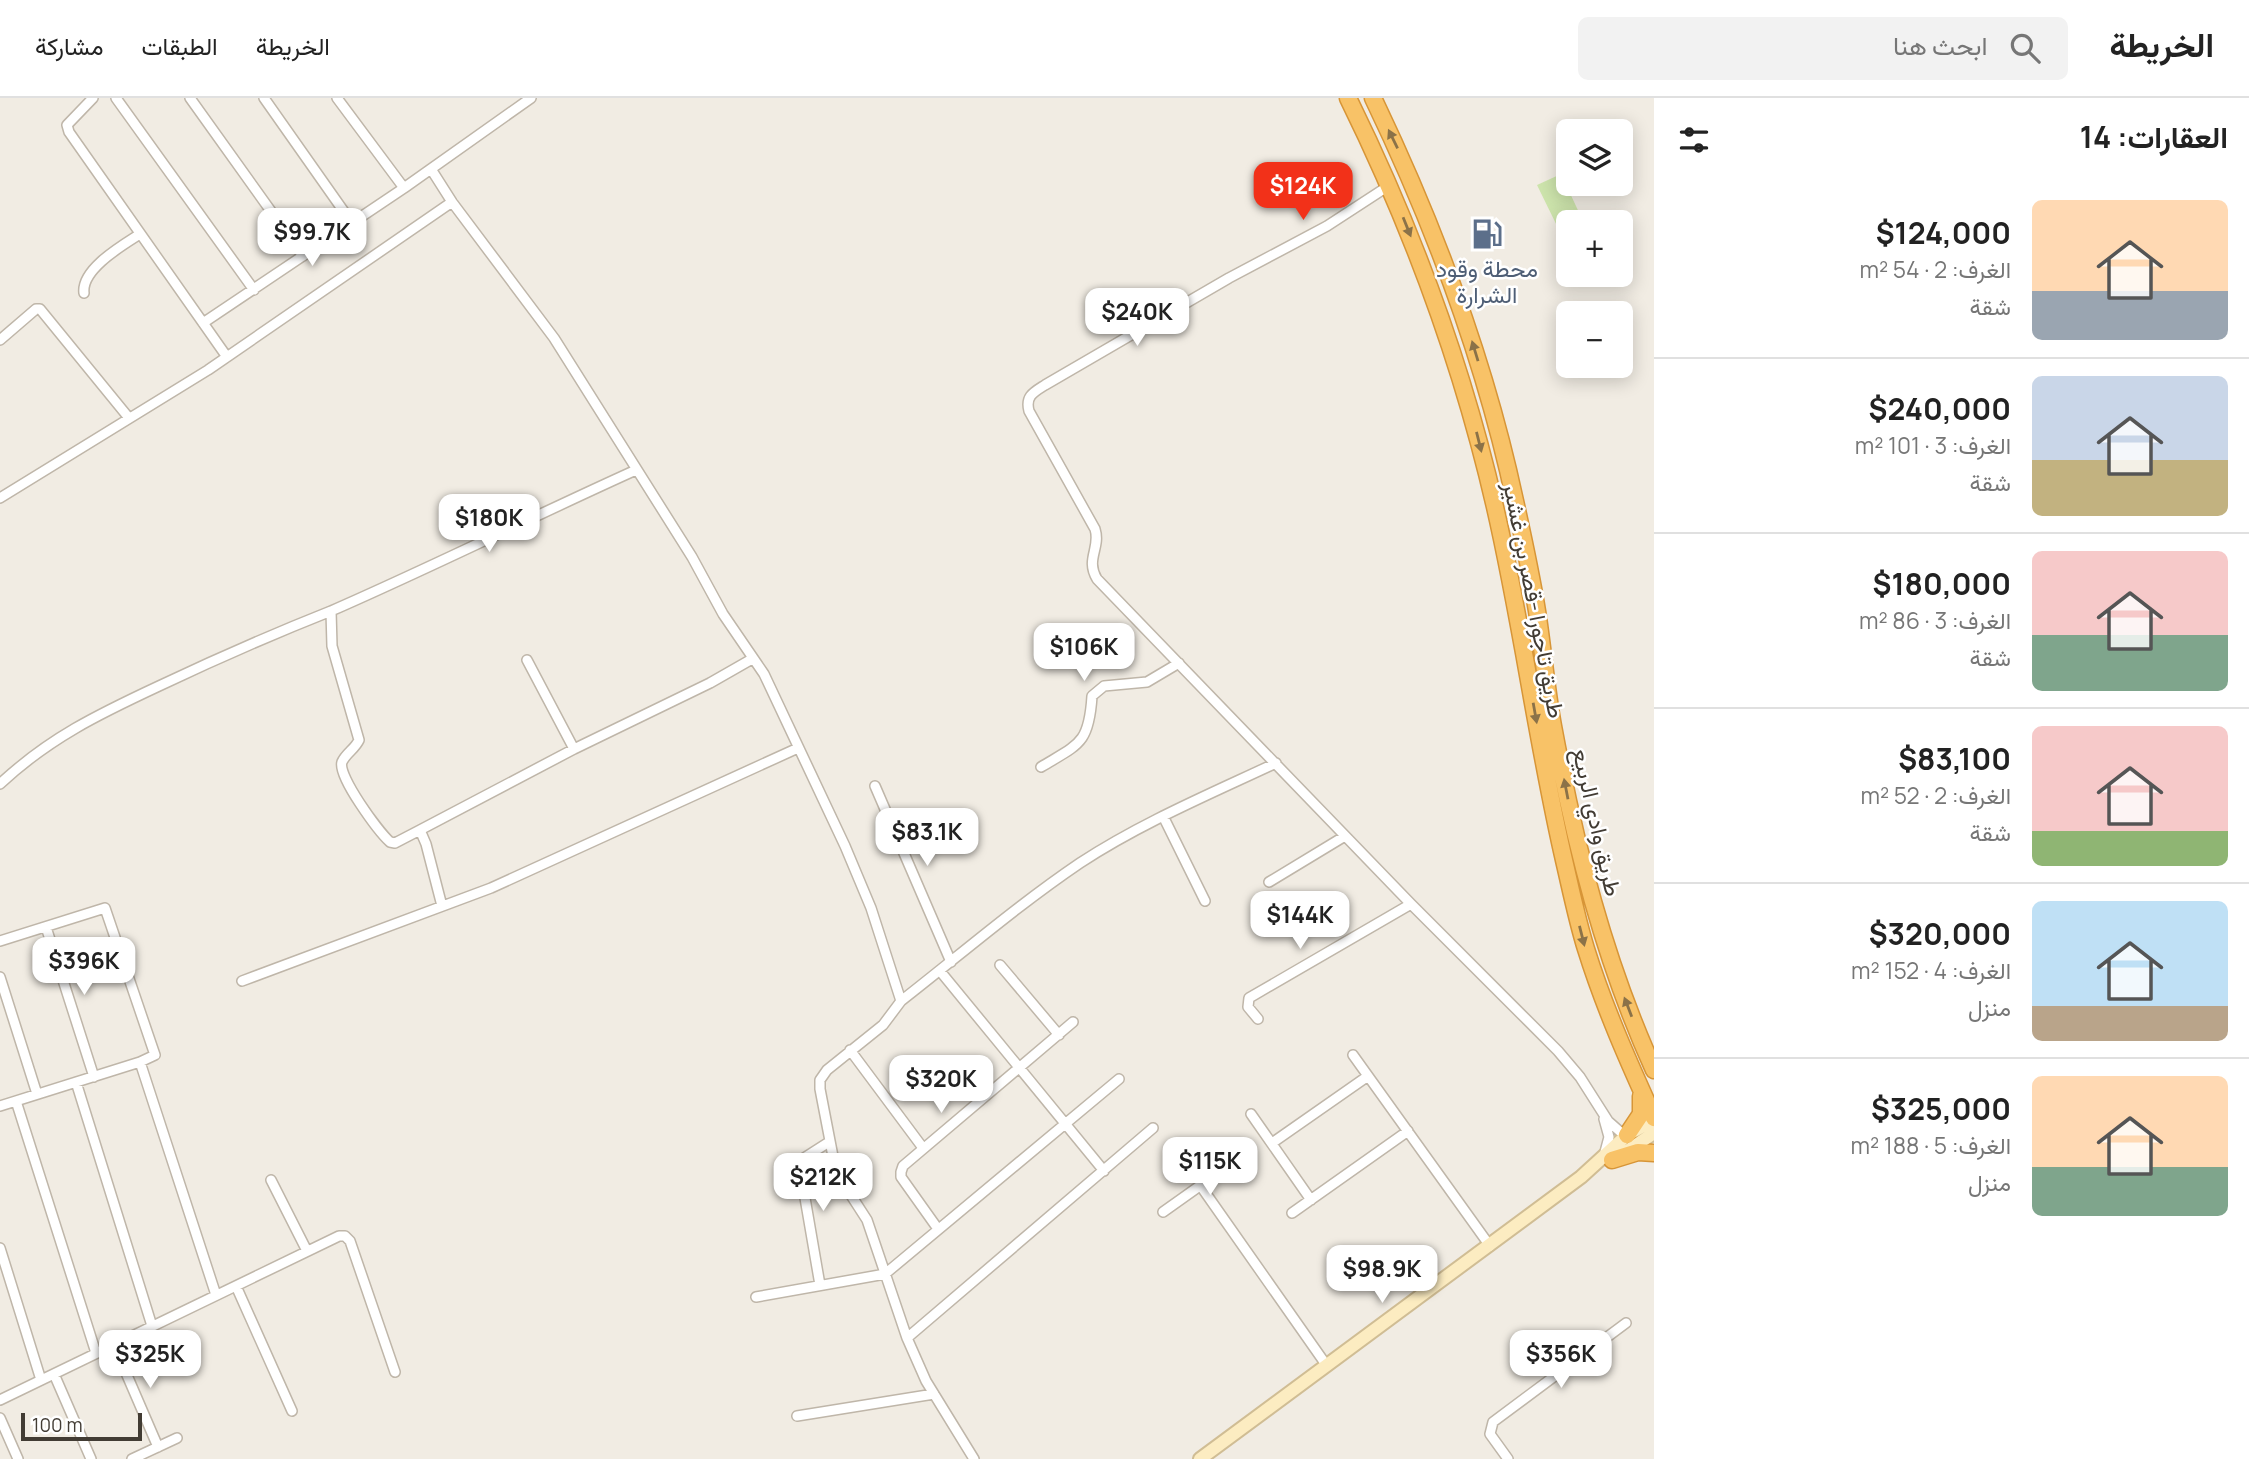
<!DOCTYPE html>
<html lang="ar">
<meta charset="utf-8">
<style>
:root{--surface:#fff;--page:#f2f2f2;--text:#222;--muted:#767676;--line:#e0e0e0;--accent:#f23119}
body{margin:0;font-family:Manrope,Vazirmatn,sans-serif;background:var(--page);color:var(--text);direction:rtl;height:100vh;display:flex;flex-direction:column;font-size:26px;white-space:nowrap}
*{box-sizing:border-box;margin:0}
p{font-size:23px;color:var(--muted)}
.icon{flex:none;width:38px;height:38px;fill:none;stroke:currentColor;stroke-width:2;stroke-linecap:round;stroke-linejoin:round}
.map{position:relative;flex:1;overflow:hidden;direction:ltr}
.drawer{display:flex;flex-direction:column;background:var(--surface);width:595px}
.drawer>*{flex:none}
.buttons{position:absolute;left:1556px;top:21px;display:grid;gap:14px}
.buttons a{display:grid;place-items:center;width:77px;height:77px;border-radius:10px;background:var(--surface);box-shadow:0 4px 18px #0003;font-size:35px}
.scale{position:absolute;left:21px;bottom:18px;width:121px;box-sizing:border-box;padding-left:7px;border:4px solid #423c34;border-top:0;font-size:19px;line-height:24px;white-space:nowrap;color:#423c34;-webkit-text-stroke:5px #fff;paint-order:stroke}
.price{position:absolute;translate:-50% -60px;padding:0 16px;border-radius:14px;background:#fff;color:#222;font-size:23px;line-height:46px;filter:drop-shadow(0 2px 4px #0008)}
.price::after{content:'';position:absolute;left:50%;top:42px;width:21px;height:16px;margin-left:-10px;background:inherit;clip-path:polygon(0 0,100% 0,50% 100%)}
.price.selected{background:var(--accent);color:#fff}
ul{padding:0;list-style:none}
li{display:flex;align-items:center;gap:21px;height:175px;padding:0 21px}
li+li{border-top:2px solid var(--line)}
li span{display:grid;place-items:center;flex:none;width:196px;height:140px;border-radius:10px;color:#555}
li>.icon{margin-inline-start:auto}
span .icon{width:84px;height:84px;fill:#fffc;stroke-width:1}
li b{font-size:30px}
h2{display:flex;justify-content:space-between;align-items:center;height:84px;padding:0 21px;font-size:30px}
header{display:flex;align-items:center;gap:42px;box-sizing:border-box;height:98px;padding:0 35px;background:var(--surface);border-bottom:2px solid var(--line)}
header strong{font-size:33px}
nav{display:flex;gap:38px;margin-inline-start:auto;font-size:24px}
.search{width:490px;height:63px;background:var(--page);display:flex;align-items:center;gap:18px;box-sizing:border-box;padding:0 24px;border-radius:10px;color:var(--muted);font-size:26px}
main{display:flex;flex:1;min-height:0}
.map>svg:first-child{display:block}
.green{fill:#cde4ac}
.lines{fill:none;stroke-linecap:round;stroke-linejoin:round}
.street-casing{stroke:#bfb6a9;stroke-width:12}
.secondary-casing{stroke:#d0bd94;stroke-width:16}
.highway-casing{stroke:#d79537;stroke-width:19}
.street{stroke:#fff;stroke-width:9}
.secondary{stroke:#fcecc1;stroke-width:12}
.highway{stroke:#f8c267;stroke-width:16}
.oneway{fill:#8b7248}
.labels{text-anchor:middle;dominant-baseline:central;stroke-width:5;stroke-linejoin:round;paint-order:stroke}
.service-label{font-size:23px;fill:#4e5e75;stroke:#fff}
.street-label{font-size:23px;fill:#423c34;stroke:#fff}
</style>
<header>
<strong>الخريطة</strong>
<div class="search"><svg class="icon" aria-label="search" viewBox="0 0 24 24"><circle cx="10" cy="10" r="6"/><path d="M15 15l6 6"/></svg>ابحث هنا</div>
<nav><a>الخريطة</a><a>الطبقات</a><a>مشاركة</a></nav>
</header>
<main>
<section class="drawer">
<h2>العقارات: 14<svg class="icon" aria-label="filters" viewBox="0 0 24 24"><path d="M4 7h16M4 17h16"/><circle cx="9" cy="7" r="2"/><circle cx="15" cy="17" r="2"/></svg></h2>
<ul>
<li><span style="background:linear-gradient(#ffd9b3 65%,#9aa5b1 0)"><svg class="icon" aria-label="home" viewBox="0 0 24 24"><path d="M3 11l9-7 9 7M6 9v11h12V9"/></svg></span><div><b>$124,000</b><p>الغرف: 2 · 54 m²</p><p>شقة</p></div></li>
<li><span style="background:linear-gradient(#c9d6e8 60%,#c2b280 0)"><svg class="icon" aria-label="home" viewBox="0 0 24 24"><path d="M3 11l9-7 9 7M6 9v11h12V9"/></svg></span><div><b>$240,000</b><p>الغرف: 3 · 101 m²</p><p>شقة</p></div></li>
<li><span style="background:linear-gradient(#f6c9c9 60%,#7fa58c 0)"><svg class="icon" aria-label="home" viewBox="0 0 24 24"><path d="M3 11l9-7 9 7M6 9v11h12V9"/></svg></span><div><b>$180,000</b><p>الغرف: 3 · 86 m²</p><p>شقة</p></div></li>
<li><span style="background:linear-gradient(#f6c9c9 75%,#8fb573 0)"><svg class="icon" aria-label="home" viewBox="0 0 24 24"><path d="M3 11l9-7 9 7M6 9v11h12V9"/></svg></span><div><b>$83,100</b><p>الغرف: 2 · 52 m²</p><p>شقة</p></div></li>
<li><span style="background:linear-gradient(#bfe0f5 75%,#b9a48a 0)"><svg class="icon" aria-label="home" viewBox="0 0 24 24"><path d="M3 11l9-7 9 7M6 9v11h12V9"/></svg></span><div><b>$320,000</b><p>الغرف: 4 · 152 m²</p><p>منزل</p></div></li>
<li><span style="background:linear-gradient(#ffd9b3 65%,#7fa58c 0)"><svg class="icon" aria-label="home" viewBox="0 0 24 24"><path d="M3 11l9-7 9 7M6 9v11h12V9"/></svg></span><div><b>$325,000</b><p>الغرف: 5 · 188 m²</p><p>منزل</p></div></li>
</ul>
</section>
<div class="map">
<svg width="1654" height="1361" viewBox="0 0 1654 1361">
<rect width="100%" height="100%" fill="#f1ece3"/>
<!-- green -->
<path class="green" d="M1561,76L1583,123L1568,124V130L1560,134L1537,87Z"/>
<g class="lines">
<!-- street casing -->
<g class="street-casing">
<path id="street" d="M93,0L67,27L69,34L227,259
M116,0L254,192
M190,0L303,158
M264,0L352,125
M337,0L404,90
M431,71L452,104
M1390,87L1327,128L1229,180L1045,287C1034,294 1025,298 1029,313L1095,431C1101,450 1085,461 1097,481L1411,806L1558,953L1580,979L1608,1023L1625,1038
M84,195C81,171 123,147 140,136
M203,225L404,90L531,0
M0,242L36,211H40L129,320
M0,400L208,272L452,104L554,240L692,459L723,516L764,576L845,748L871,810L901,903
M331,513C434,468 534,418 636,372
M527,562L574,651
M1041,669C1079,646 1089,646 1092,598L1104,588L1147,584L1179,565
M0,686C49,640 99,616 159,588C216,561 273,536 331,513L332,548L359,642C355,651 346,655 342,664C337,678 379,734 390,744L395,745L420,732
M875,688L951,864
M1163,718L1205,803
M1269,784L1345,738
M442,808L426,746L420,732L574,651L710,585L752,561
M46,829L94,979
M0,843L105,810L155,957L140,964
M1000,867L1059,937
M940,873L1104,1073
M0,879L37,996
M242,883L491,790L798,650
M1258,921L1248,909L1249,900L1411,806
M850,952L923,1050
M1353,957L1490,1148
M76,984L152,1228
M16,1003L96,1255
M0,1008L140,964L216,1197
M1251,1016L1311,1102
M1604,1021L1609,1039L1605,1054
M1272,1045L1368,978
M271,1082L307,1153
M1200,1087L1327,1268
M1163,1114L1239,1060
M1292,1115L1408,1033
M938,1131L901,1079V1074L903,1068L1073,924
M0,1150L41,1282
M820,1187L800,1071L804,1060L829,1044
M236,1188L292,1313
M756,1199L885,1176L1119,981
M907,1240L1153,1030
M114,1247L158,1349
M54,1276L91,1361
M0,1302L339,1138H345L350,1143L395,1274
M797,1318L934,1296
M0,1320L18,1361
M132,1361L177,1340
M974,1361L926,1283L907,1240L867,1122L836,1074L820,991V982L827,972L883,927L901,903C960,857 1018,807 1080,765C1141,725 1210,696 1276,665
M1508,1361L1490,1336L1493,1324L1626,1225"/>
</g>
<!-- secondary casing -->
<g class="secondary-casing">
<path id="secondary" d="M1624,1055L1654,1035
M1200,1361L1581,1079L1627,1037L1654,1022"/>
</g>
<!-- highway casing -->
<g class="highway-casing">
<path id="highway" d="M1348,0C1413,132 1462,265 1495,409C1522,526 1537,645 1564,762C1571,792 1577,822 1586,851C1604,909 1629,965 1654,1020
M1373,0C1435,129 1485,263 1515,403C1523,439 1531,476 1537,513C1543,551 1546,590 1553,628C1575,747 1604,862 1654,972
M1627,1037L1641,1016V998
M1612,1062L1638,1054L1654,1055"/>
</g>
<!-- street -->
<use href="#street" class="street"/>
<!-- secondary -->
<use href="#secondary" class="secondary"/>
<!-- highway -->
<use href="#highway" class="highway"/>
</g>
<!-- one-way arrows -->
<defs><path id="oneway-solid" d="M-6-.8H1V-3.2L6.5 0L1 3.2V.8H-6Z" transform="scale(1.75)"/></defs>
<g class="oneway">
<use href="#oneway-solid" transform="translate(1393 41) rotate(-116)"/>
<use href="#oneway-solid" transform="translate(1407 129) rotate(68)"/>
<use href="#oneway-solid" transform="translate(1475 253) rotate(-107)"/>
<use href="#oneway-solid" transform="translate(1479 344) rotate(76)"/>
<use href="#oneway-solid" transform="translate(1535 615) rotate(80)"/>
<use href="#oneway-solid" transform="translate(1566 691) rotate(-101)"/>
<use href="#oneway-solid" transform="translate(1582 838) rotate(76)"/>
<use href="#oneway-solid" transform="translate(1628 909) rotate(-111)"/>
</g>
<!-- icons -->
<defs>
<g id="fuel-bare" transform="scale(2.415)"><path d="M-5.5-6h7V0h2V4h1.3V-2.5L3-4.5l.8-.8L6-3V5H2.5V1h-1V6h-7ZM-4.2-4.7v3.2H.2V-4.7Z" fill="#5c6f8a" stroke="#fff" stroke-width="2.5" paint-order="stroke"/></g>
</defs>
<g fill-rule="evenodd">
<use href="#fuel-bare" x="1487" y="136"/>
</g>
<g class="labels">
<!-- service labels -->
<g class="service-label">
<text x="1487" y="170">محطة وقود<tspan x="1487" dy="26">الشرارة</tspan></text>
</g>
<!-- street labels -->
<g class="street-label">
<text transform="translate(1535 502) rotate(79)">طريق تاجورا -قصر بن غشير</text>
<text transform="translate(1598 724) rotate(77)">طريق وادي الربيع</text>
</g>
</g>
</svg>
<div class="buttons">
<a><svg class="icon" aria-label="layers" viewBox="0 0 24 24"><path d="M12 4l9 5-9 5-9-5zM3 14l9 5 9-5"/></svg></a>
<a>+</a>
<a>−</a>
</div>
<div class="scale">100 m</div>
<b class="price selected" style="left:1303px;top:124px">$124K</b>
<b class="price" style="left:312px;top:170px">$99.7K</b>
<b class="price" style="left:1137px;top:250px">$240K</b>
<b class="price" style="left:489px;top:456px">$180K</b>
<b class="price" style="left:1084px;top:585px">$106K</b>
<b class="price" style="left:927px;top:770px">$83.1K</b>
<b class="price" style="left:1300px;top:853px">$144K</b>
<b class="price" style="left:84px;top:899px">$396K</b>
<b class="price" style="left:941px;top:1017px">$320K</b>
<b class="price" style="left:1210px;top:1099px">$115K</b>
<b class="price" style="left:823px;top:1115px">$212K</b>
<b class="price" style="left:1382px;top:1207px">$98.9K</b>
<b class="price" style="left:150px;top:1292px">$325K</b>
<b class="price" style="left:1561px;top:1292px">$356K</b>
</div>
</main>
